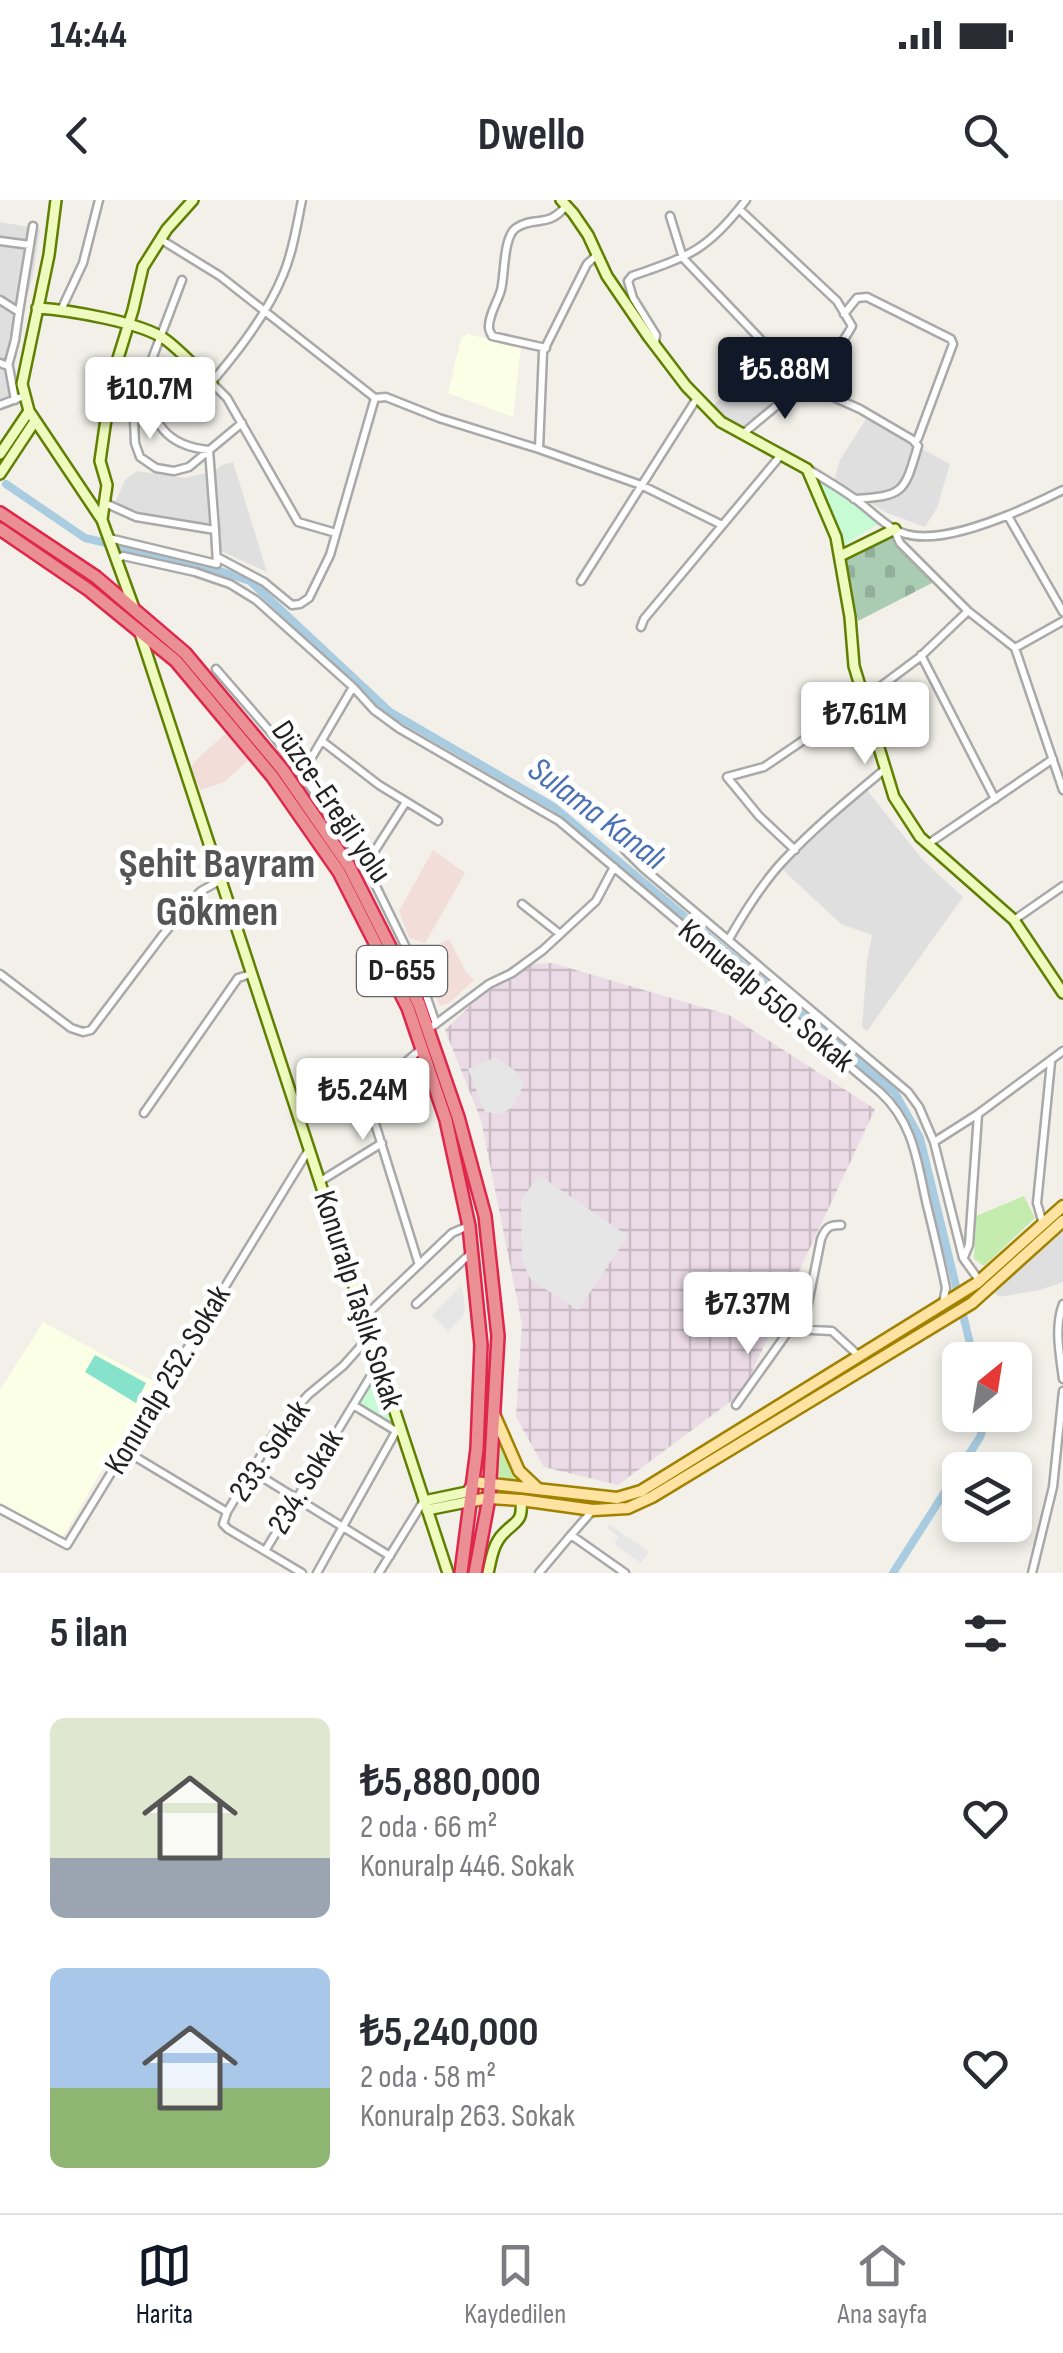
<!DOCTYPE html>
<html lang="tr">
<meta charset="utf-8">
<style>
:root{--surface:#fff;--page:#f7f7f7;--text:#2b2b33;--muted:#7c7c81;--line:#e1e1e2;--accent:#111827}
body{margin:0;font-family:"Sofia Sans Condensed",sans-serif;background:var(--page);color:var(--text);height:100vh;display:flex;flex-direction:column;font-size:38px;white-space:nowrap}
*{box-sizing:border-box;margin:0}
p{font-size:32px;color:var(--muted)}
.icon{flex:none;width:55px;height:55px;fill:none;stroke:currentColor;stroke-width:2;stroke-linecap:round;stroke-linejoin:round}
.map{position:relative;height:1373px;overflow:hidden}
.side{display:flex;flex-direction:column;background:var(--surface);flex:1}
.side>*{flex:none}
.needle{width:65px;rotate:30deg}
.tools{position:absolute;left:942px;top:1142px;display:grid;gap:20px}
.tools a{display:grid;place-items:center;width:90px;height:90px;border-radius:15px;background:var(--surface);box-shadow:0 5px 15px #0003;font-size:50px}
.price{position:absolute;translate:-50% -85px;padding:0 22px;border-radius:10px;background:#fff;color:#222;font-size:32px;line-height:65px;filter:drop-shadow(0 2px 5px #0008)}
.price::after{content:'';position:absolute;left:50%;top:60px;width:30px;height:22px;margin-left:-15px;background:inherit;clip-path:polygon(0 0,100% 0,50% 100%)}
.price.selected{background:var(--accent);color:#fff}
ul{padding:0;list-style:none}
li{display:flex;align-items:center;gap:30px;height:250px;padding:0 50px}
li span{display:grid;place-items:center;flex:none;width:280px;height:200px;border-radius:15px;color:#555}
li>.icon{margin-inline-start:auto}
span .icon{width:120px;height:120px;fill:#fffc;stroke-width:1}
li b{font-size:42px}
h2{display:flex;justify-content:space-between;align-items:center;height:120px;padding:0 50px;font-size:42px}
.status{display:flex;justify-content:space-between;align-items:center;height:70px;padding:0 50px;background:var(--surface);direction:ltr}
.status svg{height:28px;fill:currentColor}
header{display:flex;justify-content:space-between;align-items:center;height:130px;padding:0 50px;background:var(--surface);font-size:45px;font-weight:700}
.menu{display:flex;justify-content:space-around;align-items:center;height:140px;border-top:2px solid var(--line);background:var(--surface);font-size:28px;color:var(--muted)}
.menu a{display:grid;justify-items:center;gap:5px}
.menu .selected{color:var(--accent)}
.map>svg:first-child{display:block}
.residential{fill:#e0dfdf}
.commercial{fill:#f2ddd8}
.industrial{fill:url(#industrial-grid)}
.education{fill:#fbffe5}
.grass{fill:#c4ecaf}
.cemetery{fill:url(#cemetery-stones)}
.park{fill:#c7fbd3}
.pitch{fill:#86e2cb}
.parking{fill:#e6e6e6}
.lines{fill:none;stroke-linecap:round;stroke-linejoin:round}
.canal{stroke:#a9cce0;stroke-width:8}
.street-casing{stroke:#a9a9a9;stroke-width:11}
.secondary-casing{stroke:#607f03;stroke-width:14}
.primary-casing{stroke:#a08200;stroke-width:15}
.highway-casing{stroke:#df274c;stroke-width:16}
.street{stroke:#fff;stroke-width:6}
.secondary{stroke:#effbbe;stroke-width:9}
.primary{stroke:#fee3a2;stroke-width:10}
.highway{stroke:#ea9094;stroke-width:11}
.labels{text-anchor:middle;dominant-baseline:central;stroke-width:10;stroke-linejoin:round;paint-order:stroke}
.shield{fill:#fff;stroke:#646464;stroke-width:2.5}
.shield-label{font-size:30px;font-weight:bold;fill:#222}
.street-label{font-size:32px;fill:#222;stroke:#fff}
.water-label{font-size:35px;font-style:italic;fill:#4b71b5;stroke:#fff}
.district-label{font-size:42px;font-weight:bold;fill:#555;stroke:#fff}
</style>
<div class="status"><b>14:44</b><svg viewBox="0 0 49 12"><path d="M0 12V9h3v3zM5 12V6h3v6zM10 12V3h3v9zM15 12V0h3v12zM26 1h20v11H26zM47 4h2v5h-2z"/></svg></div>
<header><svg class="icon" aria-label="back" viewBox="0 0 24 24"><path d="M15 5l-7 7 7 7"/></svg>Dwello<svg class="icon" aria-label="search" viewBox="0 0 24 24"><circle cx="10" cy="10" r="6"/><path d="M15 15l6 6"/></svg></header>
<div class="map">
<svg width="1063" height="1373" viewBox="0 0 1063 1373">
<defs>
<pattern id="industrial-grid" width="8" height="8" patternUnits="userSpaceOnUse" patternTransform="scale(2.5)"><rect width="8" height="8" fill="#ebdbe6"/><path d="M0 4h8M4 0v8" fill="none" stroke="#c9bcc5"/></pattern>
<pattern id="cemetery-stones" width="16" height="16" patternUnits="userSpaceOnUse" patternTransform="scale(2.5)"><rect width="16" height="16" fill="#a9ccb3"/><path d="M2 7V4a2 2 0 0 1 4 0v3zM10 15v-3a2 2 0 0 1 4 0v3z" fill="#91af9a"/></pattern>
</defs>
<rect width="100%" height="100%" fill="#f2f0e9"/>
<!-- residential -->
<path class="residential" d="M0,22L40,29L33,76L22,113L14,160L18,204L0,208Z
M768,160L792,183L744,228L722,218L712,206Z
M866,219L950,264L937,308L925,327L887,313L834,281L840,260Z
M233,262L267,372L221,351L214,271L222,265Z
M137,271L185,278L210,272L212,327L144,315L115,303L125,280Z
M866,589L923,660L963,697L867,831L862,827L867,761L872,735L841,724L782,669L832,618Z
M1063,1028V1082L1040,1090L999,1097L992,1090Z"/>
<!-- commercial -->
<path class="commercial" d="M226,533L249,560L224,582L200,590L191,570L193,563Z
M433,650L465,673L425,743L409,738L399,711Z
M449,739L466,772L474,780L449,803L440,806L417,756Z"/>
<!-- industrial -->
<path class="industrial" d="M552,763L729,815L875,909L742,1193L618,1285L544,1267L516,1217L522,1124L481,920L445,830L512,765Z"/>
<!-- education -->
<path class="education" d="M468,134L521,147L513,217L448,193L461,138Z
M43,1122L154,1182L62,1338L0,1304V1190Z"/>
<!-- grass -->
<path class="grass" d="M1024,996L1035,1018L984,1066L974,1059L976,1016Z
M498,1234L526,1281L504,1280L497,1274Z"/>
<!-- cemetery -->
<path class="cemetery" d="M891,337L936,381L858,421L845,358Z"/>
<!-- park -->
<path class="park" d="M819,282L845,295L880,323L842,346L837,327L820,288Z
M375,1174L394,1221L391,1225L358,1204Z"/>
<!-- pitch -->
<path class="pitch" d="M95,1155L146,1183L136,1203L85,1172Z"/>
<!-- parking -->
<path class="parking" d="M495,857L517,872L524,884L513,907L501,914L485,912L468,869Z
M539,975L628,1036L578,1110L531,1080L522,1061L521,1000Z
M462,1085L465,1110L463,1116L448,1131L432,1115Z
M609,1324L649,1352L641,1363L614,1344L619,1337L607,1328Z"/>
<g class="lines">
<!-- canal -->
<path class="canal" d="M6,284L85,338L214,369L250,381L390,512L554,607L895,893L920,938L974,1160
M893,1373L980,1237L987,1215"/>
<!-- street casing -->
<g class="street-casing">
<path id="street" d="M739,9L837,101L852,126C832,165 777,204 743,234
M670,16L683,58L802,183L860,209L913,240L918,246C904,293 904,296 854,299
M160,39L220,76L375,198
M0,41L30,45
M182,80L141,188L134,220L135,243L140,257L156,268L174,271L189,267L242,223
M0,100L19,112L15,140L8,166L0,163
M61,110L83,63L99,0
M19,112L33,26
M844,114L857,98L867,97L951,139L953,144L918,238L915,242
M655,144L656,135L633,98L628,81L632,76C690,56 708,50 746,0
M546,148L492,136C491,133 489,131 489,128C488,116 498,101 501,90C505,74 503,37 516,28C535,15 547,29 566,6
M9,167L15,200
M212,183L227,198L298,322L336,333
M194,202C226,167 265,120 283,75C293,52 297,24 302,0
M0,205L24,196
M539,249L641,285L722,325
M808,269C824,279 840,288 855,299C871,310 887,329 906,334C946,346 1027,308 1063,290
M105,303L136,317L215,330L209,250C165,246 152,222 145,182
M1008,316L1063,412
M894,330L900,343L968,411L1015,448L1063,590
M109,338L217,364L215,330
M217,357L264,382L292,405L300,404L309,398L330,355L375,198L386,197L439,218L539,249L543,152L587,64L597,55
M117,359L123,356L195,372L230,384L256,400L353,487L374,510L400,529L559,621L880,892C913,922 917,960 926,1001C933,1030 940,1058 946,1088L943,1103
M581,381L697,198
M641,427L644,419L781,255
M1015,448L1063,421
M921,455L995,599
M216,469L274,536L340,628L370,674L418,772L436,824
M322,541L379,585L438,621
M302,574L353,487
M928,644L1053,559
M625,650L643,668L908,892L919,907L934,942L963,1058L979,1080
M795,650L759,616L727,577L764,567L864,499L920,457L968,411
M365,666L406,602
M522,704L560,734
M1014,720L1063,686
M729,739C745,711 764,680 787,657C817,625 852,597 885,569
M0,774L71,828L83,832L91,830L162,736L191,701L201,691L221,680
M433,826L489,784L512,773L543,750L596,701L614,667
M144,913L238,778L251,774
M934,942L978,914L1063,851
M319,982L382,943
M1043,1024L1037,1003L1051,862
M964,1057L969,1045L978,914
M419,1065L373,917V898L384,881L421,849
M416,1104L470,1054
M1063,1104C1054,1127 1060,1155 1063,1179
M365,1116L452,1033L468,1026
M791,1129L832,1131L859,1156
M353,1205L396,1231
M736,1205L790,1129L806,1114L821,1039C826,1027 829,1025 841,1025
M124,1250L227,1312
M252,1271L390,1356
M0,1309L67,1345L308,951
M571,1335L593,1310
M265,1351L378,1164
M302,1373L228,1329L223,1324L227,1312L274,1234L308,1195L343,1166L370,1136
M317,1373L399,1226
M379,1373L423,1302
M539,1373L571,1335L625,1373
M1032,1373L1053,1287L1063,1191"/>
</g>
<!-- secondary casing -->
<g class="secondary-casing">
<path id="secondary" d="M56,0L49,55L22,184L29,211L102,320L134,408
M561,0L573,13L588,35L607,76L648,136L686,186L721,222L807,269L836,337L850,417L854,466L894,597L920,637L1014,720L1063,793
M37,108C68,110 142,122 166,140C182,152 197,169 212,183
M0,254L29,211
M0,274L35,221
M102,319L107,285L100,261L105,226L115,168L133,110L143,67L167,29L193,0
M840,356L895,329
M139,430L448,1373
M424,1301L467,1292L472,1285
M427,1310L472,1301
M488,1373C491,1360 493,1344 503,1334C516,1320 523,1323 521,1300"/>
</g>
<!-- primary casing -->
<g class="primary-casing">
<path id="primary" d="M494,1214L519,1271L537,1288
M474,1282L617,1298L641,1291L977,1083L1063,1006
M472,1301L489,1298L521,1300L593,1310L628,1308L652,1297L972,1103L1063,1021"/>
</g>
<!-- highway casing -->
<g class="highway-casing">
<path id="highway" d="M0,313L96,377L185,453L282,569L349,666L419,804L458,917L485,1016L498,1136L489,1298L475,1373
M0,329L89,390L176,461L272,576L339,672L408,808L446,920L469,1026L481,1145L477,1249L461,1373"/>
</g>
<!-- street -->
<use href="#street" class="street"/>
<!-- secondary -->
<use href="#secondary" class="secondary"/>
<!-- primary -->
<use href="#primary" class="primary"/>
<!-- highway -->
<use href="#highway" class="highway"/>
</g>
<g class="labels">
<!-- shield labels -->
<rect class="shield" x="357" y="746" width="90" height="50" rx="8"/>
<g class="shield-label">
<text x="402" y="771">D-655</text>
</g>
<!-- street labels -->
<g class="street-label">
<text transform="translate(331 602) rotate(56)">Düzce-Ereğli yolu</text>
<text transform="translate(766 796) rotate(40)">Konuealp 550. Sokak</text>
<text transform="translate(358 1100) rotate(72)">Konuralp Taşlık Sokak</text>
<text transform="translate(168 1180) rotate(-59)">Konuralp 252. Sokak</text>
<text transform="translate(270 1251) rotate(-55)">233. Sokak</text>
<text transform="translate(306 1282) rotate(-59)">234. Sokak</text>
</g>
<!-- water labels -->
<g class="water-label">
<text transform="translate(597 614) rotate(37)">Sulama Kanalı</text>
</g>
<!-- district labels -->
<g class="district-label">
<text x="217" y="664">Şehit Bayram<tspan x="217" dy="48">Gökmen</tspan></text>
</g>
</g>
</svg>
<div class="tools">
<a><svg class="needle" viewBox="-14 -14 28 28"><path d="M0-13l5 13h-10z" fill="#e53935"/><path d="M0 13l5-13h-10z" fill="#7c7c81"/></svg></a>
<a><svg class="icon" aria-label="layers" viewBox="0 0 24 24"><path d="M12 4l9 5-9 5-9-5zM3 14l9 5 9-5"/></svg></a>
</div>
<b class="price selected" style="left:785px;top:222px">₺5.88M</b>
<b class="price" style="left:150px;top:242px">₺10.7M</b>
<b class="price" style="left:865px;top:567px">₺7.61M</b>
<b class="price" style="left:363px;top:943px">₺5.24M</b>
<b class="price" style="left:748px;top:1157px">₺7.37M</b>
</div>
<section class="side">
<h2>5 ilan<svg class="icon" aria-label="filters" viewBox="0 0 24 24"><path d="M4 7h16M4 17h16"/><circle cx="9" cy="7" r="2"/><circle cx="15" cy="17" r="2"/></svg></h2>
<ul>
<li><span style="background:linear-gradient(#dfe7d0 70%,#9aa5b1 0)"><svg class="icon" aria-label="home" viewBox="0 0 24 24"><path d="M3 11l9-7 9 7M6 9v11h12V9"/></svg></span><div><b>₺5,880,000</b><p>2 oda · 66 m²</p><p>Konuralp 446. Sokak</p></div><svg class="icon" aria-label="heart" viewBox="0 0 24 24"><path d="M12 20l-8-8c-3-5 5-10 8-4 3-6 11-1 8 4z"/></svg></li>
<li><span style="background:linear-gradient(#a9c7e8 60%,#8fb573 0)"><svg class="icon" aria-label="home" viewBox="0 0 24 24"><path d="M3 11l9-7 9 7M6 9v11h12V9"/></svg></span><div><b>₺5,240,000</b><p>2 oda · 58 m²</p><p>Konuralp 263. Sokak</p></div><svg class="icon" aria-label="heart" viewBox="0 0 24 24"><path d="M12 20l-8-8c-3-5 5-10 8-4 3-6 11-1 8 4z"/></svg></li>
</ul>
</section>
<nav class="menu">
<a class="selected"><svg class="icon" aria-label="map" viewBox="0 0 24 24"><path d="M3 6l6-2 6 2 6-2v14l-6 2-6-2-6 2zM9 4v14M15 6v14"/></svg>Harita</a>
<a><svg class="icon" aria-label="saved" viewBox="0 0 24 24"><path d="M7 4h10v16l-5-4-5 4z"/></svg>Kaydedilen</a>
<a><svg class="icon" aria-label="home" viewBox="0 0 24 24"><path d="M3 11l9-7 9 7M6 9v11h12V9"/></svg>Ana sayfa</a>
</nav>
